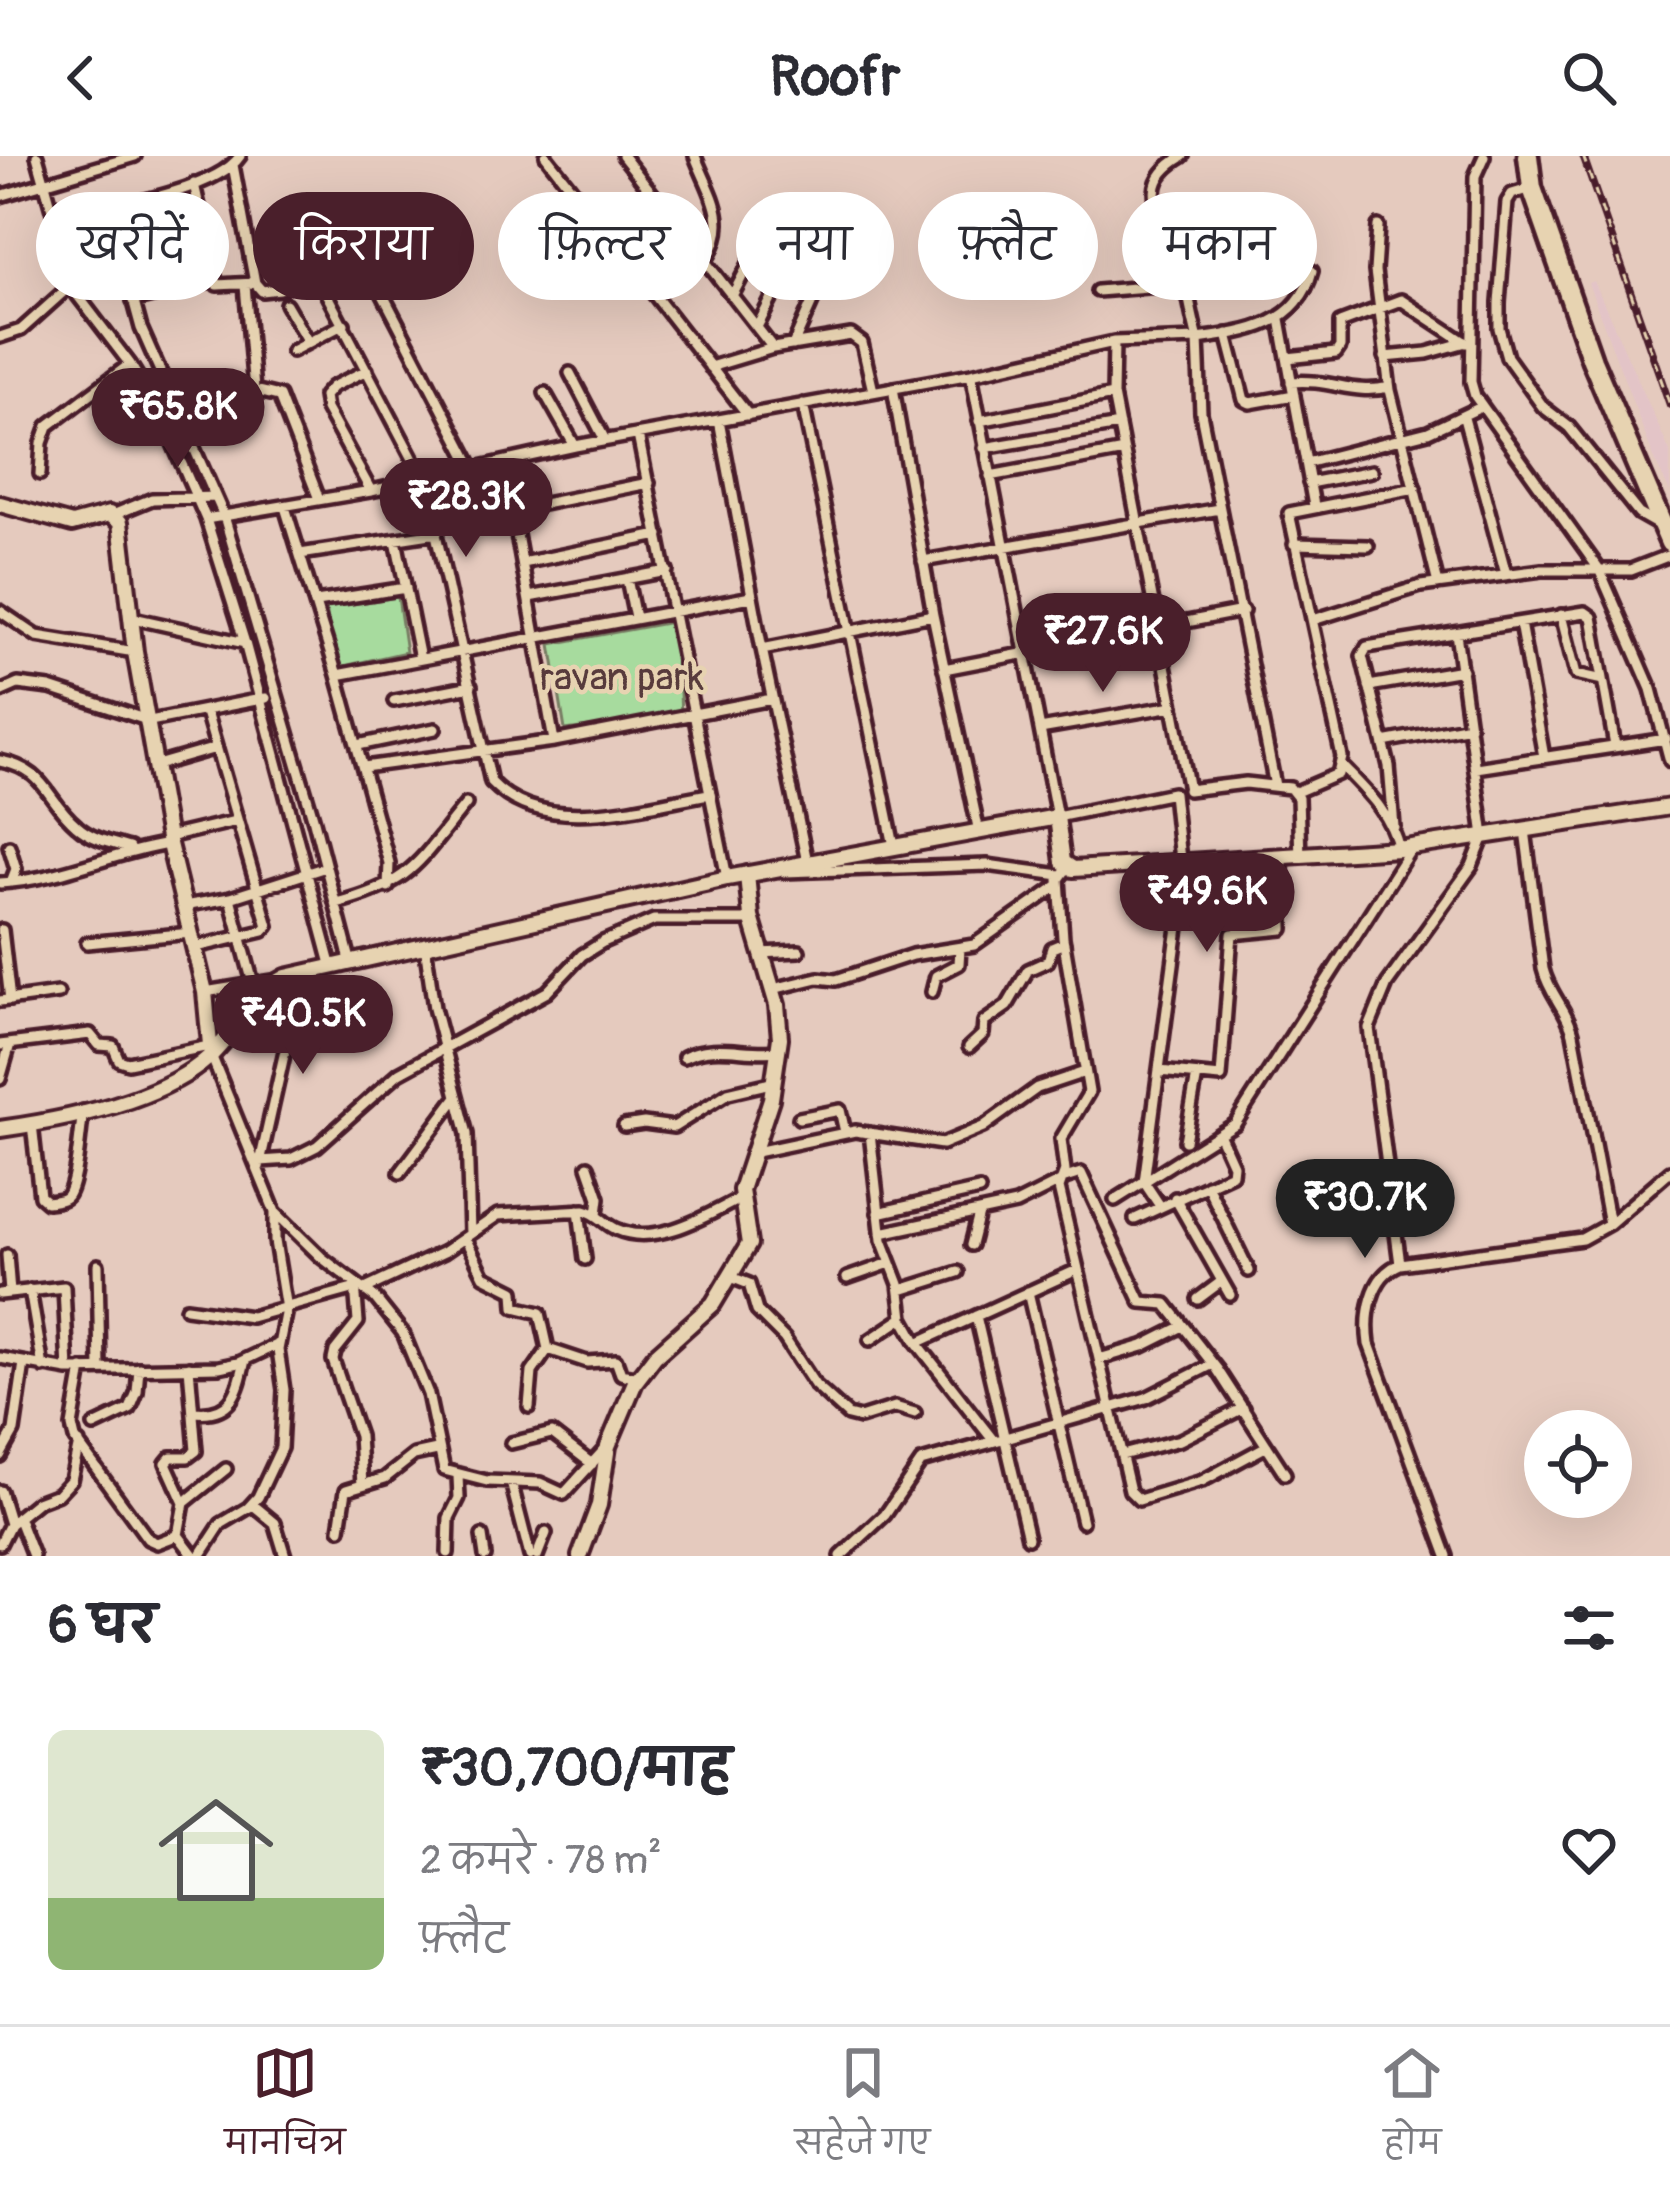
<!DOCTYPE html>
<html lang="hi">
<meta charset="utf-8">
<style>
:root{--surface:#fff;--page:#f7f7f7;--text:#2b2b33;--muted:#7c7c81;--line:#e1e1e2;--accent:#4a1f2b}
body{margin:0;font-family:Pangolin,"Playpen Sans Deva",sans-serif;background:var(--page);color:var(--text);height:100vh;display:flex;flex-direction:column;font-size:45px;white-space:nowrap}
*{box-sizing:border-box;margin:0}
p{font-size:39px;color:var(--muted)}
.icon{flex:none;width:66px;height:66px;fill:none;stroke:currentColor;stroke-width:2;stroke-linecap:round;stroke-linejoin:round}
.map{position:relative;height:1400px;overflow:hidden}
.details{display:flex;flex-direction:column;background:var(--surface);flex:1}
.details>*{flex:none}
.hud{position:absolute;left:36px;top:36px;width:1599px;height:108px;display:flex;gap:24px}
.fabs{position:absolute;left:1524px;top:1254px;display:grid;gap:24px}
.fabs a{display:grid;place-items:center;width:108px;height:108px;border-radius:50%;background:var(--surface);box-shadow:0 12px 48px #0002;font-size:60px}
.price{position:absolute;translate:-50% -102px;padding:0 27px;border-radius:42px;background:var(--accent);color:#fff;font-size:39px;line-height:78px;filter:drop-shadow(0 3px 6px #0008)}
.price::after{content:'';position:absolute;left:50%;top:72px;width:36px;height:27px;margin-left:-18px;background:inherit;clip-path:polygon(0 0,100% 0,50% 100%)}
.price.on{background:#222;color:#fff}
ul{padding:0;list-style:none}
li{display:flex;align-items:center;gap:36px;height:300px;padding:0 48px}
li span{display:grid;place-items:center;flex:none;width:336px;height:240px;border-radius:18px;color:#555}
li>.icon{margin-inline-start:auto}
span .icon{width:144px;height:144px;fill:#fffc;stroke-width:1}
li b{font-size:51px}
h2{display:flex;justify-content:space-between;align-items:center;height:144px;padding:0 48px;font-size:51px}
.tag{padding:0 42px;border-radius:54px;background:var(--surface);box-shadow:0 12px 48px #0002;font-size:42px;line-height:108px}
.tag.on{background:var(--accent);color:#fff}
header{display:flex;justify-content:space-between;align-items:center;height:156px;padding:0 48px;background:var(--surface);font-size:54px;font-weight:700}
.menu{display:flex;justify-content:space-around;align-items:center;height:168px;border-top:3px solid var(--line);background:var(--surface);font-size:33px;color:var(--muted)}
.menu a{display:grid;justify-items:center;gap:6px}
.menu .on{color:var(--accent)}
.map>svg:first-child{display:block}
.built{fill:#e3c4c7}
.green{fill:#a7db9e;stroke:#787d64;stroke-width:3}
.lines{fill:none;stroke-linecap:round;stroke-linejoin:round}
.street-casing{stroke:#4a1f2b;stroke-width:18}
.secondary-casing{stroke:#4a1f2b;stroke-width:22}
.highway-casing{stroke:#4a1f2b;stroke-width:27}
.street{stroke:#e7d3b1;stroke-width:9}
.secondary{stroke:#e7d3b1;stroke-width:14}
.highway{stroke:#e7d3b1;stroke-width:18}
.rail-casing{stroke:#4a1f2b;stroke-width:8}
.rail{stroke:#e7d3b1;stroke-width:3;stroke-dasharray:9;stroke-linecap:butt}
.labels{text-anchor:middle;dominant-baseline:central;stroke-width:9;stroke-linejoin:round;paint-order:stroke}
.park-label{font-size:39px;fill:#583b3c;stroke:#e7d3b1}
</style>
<header><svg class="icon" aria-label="back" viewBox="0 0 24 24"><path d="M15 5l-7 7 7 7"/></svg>Roofr<svg class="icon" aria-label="search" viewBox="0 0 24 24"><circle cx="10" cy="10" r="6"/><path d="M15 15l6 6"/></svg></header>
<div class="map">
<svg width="1670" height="1400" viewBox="0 0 1670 1400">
<rect width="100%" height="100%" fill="#e5cabe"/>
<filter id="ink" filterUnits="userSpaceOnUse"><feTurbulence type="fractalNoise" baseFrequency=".00833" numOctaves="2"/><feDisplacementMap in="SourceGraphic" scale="24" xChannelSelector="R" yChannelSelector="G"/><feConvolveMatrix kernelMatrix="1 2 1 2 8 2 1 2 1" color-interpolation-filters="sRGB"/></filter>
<g filter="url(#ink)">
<!-- built -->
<path class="built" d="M1594,125L1670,296V336L1655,305L1588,127Z"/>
<!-- green -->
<path class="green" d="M398,441L406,496L335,512L326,452Z
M677,465L681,560L565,574L551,488Z"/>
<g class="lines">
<!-- street casing -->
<g class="street-casing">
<path id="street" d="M37,0L55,64L65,123L130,208L159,256L206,363L245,487L331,808
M546,0L748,259
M623,0L773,192
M695,0C710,39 732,65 706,104
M1183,0C1132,30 1164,58 1178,98C1187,125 1190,155 1198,183C1247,176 1298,170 1312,115
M1484,0L1475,20L1471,226L1475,240L1599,413L1651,533L1670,605
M233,9L255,127
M194,28L217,129L255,127L262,135L280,133L306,121L319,124L361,107L368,110L473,312
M1532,32L1512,38L1507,46L1499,147V172L1507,201L1543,251L1569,271L1639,358L1662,371
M0,40L135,0
M108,51L141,172L224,360L314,665L350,804
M55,64C98,54 216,36 240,0
M1378,70L1375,115L1390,234L1438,428
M252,102L306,75
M319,124L424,324L491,626C544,682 644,649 709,638
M245,129L254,234
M1097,135L1185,128
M733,138L753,100
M133,145L214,124
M286,148L308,186
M1280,163L1314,350
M757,171L786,115
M1227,178L1244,244L1250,247L1294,239
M0,181L21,174L70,130
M1114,186L1113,239L1189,634
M793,189L820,128
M292,195L344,168
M1385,201L1427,197L1466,186
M1287,202L1336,197L1340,191V167L1401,144L1466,187
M710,211L773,192L851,179L862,187L873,235
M367,214L332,231L324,240L326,253L371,335
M570,217L605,284
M971,218L1114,186L1198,183L1201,257L1275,630
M1291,226C1330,222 1353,240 1389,231
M893,232L933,459L979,676
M545,237L575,290
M803,248L894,690
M170,251L254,234L279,240L319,343
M1464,262L1506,418
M719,264L762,493L807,706
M979,265L1113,239
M638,279L727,722
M984,292L1119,269
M504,306L554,585
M1306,307L1428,276L1481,251
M40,318L42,287L48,270L130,208
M990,320L1124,295
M1309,327L1372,315
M285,351L337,519L751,441
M513,354L649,327
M113,359L152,343L215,341
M206,363L371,335L575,290L971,218L1057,661L1173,637L1180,704L1178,771L1144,1026L1160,1050
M396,384L420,503
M1294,388L1368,390
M300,398L437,377
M923,405L1219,353
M523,407L659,379
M627,423L635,462
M529,441L667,415
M316,446L406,432
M0,455L37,480L135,496
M1561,459L1576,518L1603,524
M133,462L245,487
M1313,464L1421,430L1542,414H1631L1670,399
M1520,467L1544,601
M762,493L933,459
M944,513L1243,455
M337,519L389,707L388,731
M1369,530L1462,514
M0,536L18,528L50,532L150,565L266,542
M394,545L471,530
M1040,573L1173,550
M1383,586L1470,570
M358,589L435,573
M0,605C47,614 45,643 77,670C91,683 112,687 129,692
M157,609L216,592
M1342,610C1368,637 1390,656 1399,693
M364,611L554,585L772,543
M1476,612L1666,583
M1188,634L1246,627L1290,632L1298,642L1300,701
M1296,636L1338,618L1342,601L1289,357L1415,332
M1394,671L1389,610L1362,500L1367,491L1585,456L1592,461L1615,590
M1525,674L1543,813C1549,838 1567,853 1573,877L1609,1068
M168,681L236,665
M9,690L16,713L11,726
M1067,712L1059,723L1063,782L1089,936L1061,983L1065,1015L1059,1032L1130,1335L1139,1344L1202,1325L1267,1290
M784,716L987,709L1060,719
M0,727C59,724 111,697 169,688
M230,742L253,827
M336,747C413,727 418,706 466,648
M184,750L230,742L326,711
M2,774L10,844
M87,787L191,777
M425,789L434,852L467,978L470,1078
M196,791L263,775L268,770L206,556
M761,797L799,795
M773,833L818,822L836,824L912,799L974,789L1059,729
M205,836L279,824
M932,836L936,820L959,808L960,792
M0,845L58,837
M0,889L90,878L99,889L113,890L119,904L128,907L209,890
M969,891L983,878L984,866L1007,850L1028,814L1048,805L1052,792L1064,787
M211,899L275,1056L321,1101L375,1142L403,1177L428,1238L444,1314L487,1325L540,1327L564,1338L604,1294
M684,901C714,886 745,899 779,895
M1159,915L1221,921L1232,778L1283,773L1282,701
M0,923L10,888
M799,962L840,954L845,976
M32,968L40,1040L47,1046C53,1045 63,1045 67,1040C77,1027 80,972 83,955
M624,970L644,967L674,971L728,937L775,926
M870,977L882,1084L899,1128L903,1162L917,1187L993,1284
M1185,985L1197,919
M756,996L855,975L942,988L983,971L1037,932L1085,916
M260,1005L291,1003L317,990L399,917L547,836L582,799L603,786L654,764H752
M588,1010L599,1042L597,1058
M259,1011L295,850L297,818
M400,1017L456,942
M1062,1023L1081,1017L1141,1146L1166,1148L1217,1213L1285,1318
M1207,1029L1249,1115
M1175,1042L1230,1139
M1115,1044L1235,968L1412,691
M579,1054L585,1103
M878,1057L979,1034
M1135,1063L1232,1018L1233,1009L1220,980
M881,1077L1016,1048L1060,1026
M465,1082L484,1120L514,1135L515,1151L540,1157L548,1193L587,1206L616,1204L621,1218L638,1222
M971,1089L979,1058
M7,1099L10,1136
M1400,1108L1369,872L1387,828L1472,710L1484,680L1456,477
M98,1109L100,1213
M731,1121L749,1128L757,1155L784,1182L815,1229L848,1259L860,1262L895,1251L915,1257
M847,1122L890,1107
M355,1128L358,1166L335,1195L333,1204L359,1280L362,1329
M365,1133L444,1096L498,1059L584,1054C598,1057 603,1067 616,1073C656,1091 706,1060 741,1042
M30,1134L43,1211
M901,1134L958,1116
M1028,1136L1082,1366
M0,1138L64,1131L68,1214
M1198,1143L1222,1125
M186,1152L251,1161L356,1132
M976,1160L1028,1382
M870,1184L903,1162
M917,1187L1077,1114
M0,1202L68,1214L219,1211L238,1207L278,1188
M1099,1203L1143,1190L1183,1170
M189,1211L196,1295L188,1301H171L166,1307L184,1347L178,1379L194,1400
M82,1213L72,1270L75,1283L148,1383L157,1387L178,1379
M529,1251L532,1216L548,1193
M195,1256C233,1260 238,1235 245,1204
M94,1270L130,1253L137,1236L139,1212
M511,1287L552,1277L592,1308
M1122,1299L1180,1284L1243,1252
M0,1300L14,1275L24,1207
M511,1326L530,1400
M0,1335L10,1368
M184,1347L226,1313
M252,1348L275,1367L285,1400
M18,1361L33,1400
M340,1373L346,1334L385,1322L414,1299L437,1294
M482,1380L485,1400
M0,1388L10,1368L37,1346L58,1338L71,1324L79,1287
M448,1397L449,1362L459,1342L458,1320
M200,1400L221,1368L248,1352L258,1341L281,1292L284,1234L278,1194L286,1153L275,1085V1056
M537,1400L546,1377
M841,1400L885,1359L921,1306L1146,1242L1213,1208
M1447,1400L1369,1188C1365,1160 1370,1120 1400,1108L1582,1083L1609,1068L1670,1015"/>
</g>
<!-- secondary casing -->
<g class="secondary-casing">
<path id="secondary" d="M0,348L72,368L109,358L120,366L135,496L169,688L205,836L211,899
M0,973C64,964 161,945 209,901C234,878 255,837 286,821L727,722L1057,661L1063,706L1073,713L1399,693L1670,651
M580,1400L599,1349L608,1290L635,1226L655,1200L713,1148L749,1088L741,1034L771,943L780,882L777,849L751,761L747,718"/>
</g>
<!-- highway casing -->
<g class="highway-casing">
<path id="highway" d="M1528,0L1532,32L1592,204L1670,387"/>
</g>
<!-- street -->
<use href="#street" class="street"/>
<!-- secondary -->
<use href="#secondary" class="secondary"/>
<!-- highway -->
<use href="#highway" class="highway"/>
<!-- rail casing -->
<g class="rail-casing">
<path id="rail" d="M1583,0L1670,249"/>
</g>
<!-- rail -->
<use href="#rail" class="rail"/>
</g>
</g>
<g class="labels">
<!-- park labels -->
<g class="park-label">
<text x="622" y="521">ravan park</text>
</g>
</g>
</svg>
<div class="fabs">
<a><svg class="icon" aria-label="locate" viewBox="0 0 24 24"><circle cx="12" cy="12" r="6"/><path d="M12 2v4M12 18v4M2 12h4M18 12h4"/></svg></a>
</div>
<b class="price" style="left:178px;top:314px">₹65.8K</b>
<b class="price" style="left:466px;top:404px">₹28.3K</b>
<b class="price" style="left:1103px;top:539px">₹27.6K</b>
<b class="price" style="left:1207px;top:799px">₹49.6K</b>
<b class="price" style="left:303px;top:921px">₹40.5K</b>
<b class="price on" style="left:1365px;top:1105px">₹30.7K</b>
<div class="hud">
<a class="tag">खरीदें</a>
<a class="tag on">किराया</a>
<a class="tag">फ़िल्टर</a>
<a class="tag">नया</a>
<a class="tag">फ़्लैट</a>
<a class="tag">मकान</a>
</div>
</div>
<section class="details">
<h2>6 घर<svg class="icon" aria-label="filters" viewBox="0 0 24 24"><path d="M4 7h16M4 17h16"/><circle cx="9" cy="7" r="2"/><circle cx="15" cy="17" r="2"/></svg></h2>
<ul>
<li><span style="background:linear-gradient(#dfe7d0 70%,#8fb573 0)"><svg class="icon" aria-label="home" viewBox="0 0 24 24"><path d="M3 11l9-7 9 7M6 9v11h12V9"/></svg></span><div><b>₹30,700/माह</b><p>2 कमरे · 78 m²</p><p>फ़्लैट</p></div><svg class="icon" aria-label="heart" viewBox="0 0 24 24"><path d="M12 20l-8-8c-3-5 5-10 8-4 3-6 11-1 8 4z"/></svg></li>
</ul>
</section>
<nav class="menu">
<a class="on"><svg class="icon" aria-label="map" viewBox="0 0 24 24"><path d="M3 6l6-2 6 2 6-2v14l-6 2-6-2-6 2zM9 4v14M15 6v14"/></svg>मानचित्र</a>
<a><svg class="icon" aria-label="saved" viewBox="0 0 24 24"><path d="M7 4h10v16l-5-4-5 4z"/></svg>सहेजे गए</a>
<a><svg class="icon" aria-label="home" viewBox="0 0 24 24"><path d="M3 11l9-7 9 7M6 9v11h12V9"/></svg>होम</a>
</nav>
